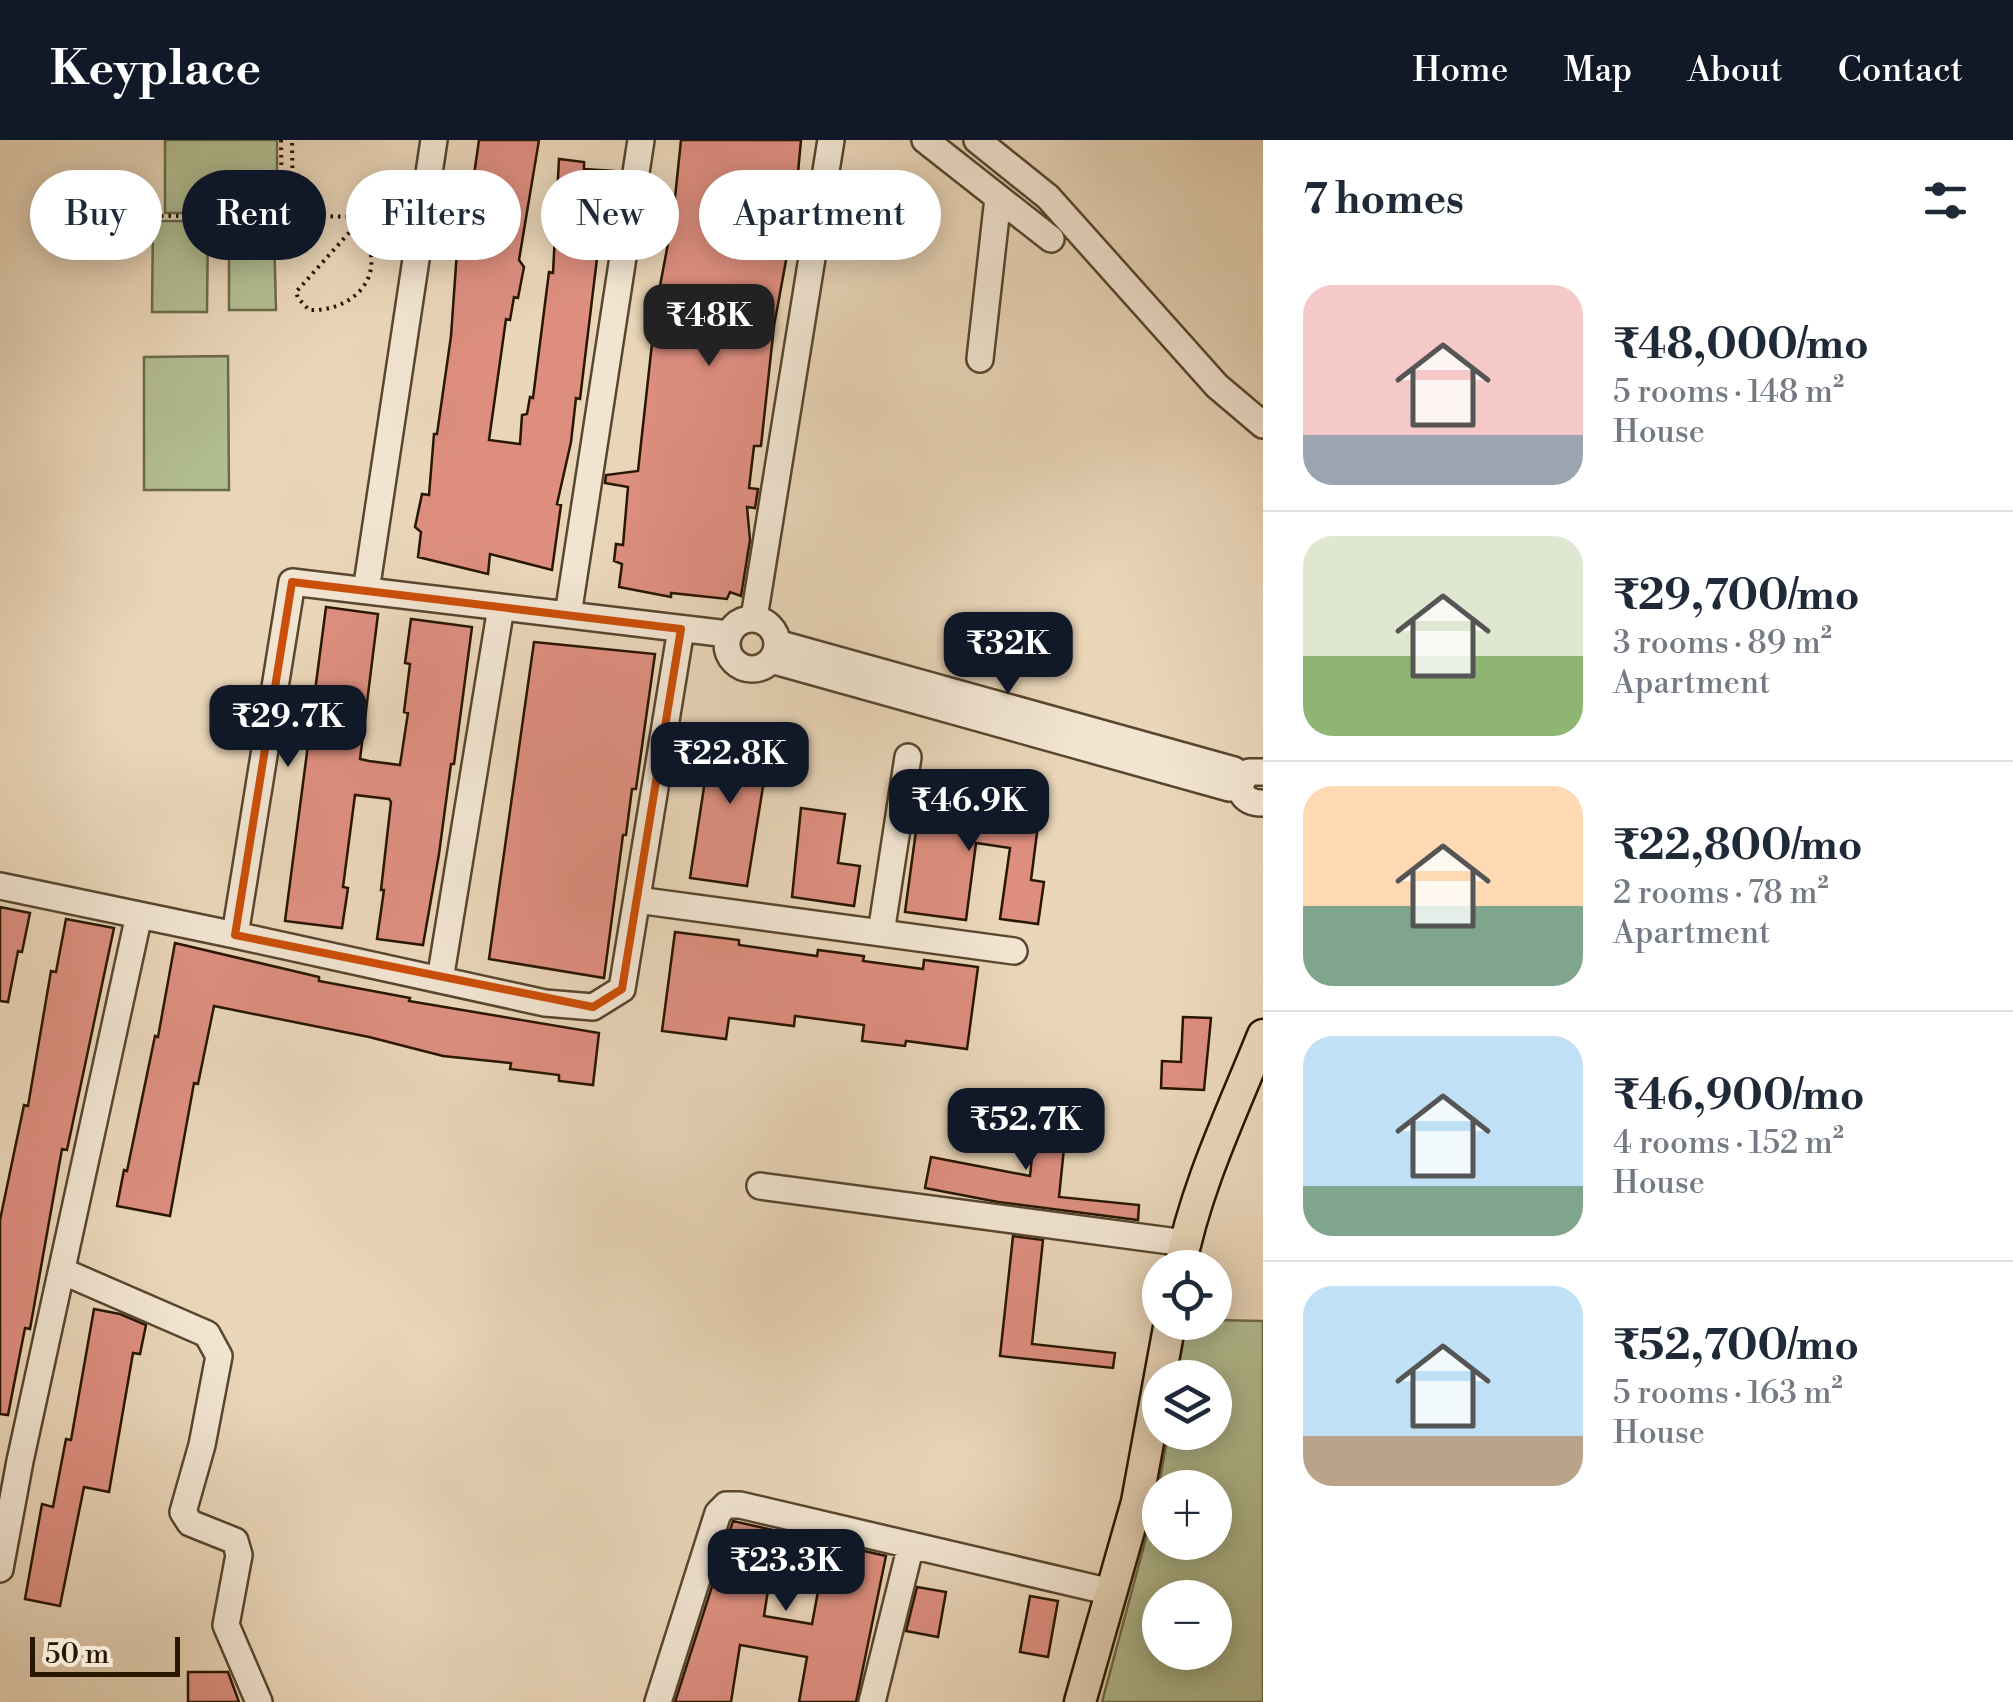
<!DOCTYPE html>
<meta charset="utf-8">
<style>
:root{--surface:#fff;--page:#f2f2f3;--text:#1f2937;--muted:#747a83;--line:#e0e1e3;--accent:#111827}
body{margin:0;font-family:"Libre Bodoni",serif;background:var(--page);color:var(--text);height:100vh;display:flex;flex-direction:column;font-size:38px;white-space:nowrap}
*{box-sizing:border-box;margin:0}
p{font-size:32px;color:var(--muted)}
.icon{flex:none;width:55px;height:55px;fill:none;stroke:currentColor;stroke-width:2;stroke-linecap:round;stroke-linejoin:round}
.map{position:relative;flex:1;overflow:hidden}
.side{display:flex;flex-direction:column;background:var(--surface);width:750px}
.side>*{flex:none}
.top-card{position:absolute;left:30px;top:30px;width:950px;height:90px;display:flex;gap:20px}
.fabs{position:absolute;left:1142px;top:1110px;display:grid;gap:20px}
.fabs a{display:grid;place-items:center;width:90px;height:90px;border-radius:50%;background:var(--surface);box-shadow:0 5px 25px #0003;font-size:50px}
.scale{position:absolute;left:30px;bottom:25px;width:150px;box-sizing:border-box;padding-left:10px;border:5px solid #281600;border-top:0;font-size:28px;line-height:35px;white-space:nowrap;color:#281600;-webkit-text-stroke:8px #f1e4d1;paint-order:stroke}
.price{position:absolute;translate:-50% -85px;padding:0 22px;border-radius:20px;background:var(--accent);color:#fff;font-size:32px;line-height:65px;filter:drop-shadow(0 2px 5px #0008)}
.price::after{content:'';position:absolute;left:50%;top:60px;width:30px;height:22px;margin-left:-15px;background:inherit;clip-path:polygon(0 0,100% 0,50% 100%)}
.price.selected{background:#222;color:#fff}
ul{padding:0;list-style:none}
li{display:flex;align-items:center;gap:30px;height:250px;padding:0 40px}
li+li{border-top:2px solid var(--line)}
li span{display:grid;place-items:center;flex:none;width:280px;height:200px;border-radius:30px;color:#555}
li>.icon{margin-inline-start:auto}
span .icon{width:120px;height:120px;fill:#fffc;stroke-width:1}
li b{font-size:42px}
h2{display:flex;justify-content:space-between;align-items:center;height:120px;padding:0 40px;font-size:42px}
.tag{padding:0 35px;border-radius:45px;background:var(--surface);box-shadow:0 5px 25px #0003;font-size:35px;line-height:90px}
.tag.selected{background:var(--accent);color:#fff}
header{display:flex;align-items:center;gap:60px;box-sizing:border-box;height:140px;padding:0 50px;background:var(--accent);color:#fff}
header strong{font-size:48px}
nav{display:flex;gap:55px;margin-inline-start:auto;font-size:35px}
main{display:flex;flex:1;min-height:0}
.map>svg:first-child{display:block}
.green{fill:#b2be92;stroke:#6d6a49;stroke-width:2.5;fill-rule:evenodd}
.building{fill:#dd8e7f;stroke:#281600;stroke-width:2.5;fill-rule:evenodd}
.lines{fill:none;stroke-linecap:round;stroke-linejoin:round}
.minor-casing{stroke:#58462e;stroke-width:30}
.major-casing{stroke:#281600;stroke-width:35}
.path{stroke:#281600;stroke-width:4;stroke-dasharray:2.5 5;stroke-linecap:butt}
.minor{stroke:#f1e4d1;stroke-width:25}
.major{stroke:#e9d5b8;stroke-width:30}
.marked{fill:none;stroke:#cb4f0a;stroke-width:8;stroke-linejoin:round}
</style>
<header>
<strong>Keyplace</strong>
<nav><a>Home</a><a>Map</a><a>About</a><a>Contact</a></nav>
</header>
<main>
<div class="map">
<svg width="1263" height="1562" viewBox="0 0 1263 1562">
<rect width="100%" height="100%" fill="#e9d5b8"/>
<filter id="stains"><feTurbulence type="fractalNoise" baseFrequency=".002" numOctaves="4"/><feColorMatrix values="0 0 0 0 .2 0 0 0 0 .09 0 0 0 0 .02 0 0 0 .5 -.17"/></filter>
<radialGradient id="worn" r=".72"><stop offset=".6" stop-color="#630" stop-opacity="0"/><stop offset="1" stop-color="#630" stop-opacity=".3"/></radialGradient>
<!-- green -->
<path class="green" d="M165,0H277V73H165Z
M153,81H208L207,172H152Z
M229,91L274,92L276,170H229Z
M228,216L229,350H144V217Z
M1215,1180L1263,1181V1562H1102L1157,1357L1168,1293L1215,1292V1238L1177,1237L1186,1183L1215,1182ZM1160,1348H1215V1402H1160ZM1160,1458H1215V1512H1160Z"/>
<!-- building -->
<path class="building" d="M479,0H539L519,120L524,127L518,158L514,157L510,180L506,179L489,300L520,304L522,275L527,274L530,257L533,258L549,132L553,133L559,19L584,22V29L613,31L610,56H616L609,104L599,102L580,259L576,258L571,302L557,364L561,365L552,430L490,414L488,434L418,417L421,392L415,387L422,354L429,355L434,294H437L451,196L457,111L464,112L466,62L470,63Z
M681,0H801L794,77L774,186L761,306H754L749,348L758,349L755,368L747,367L750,400L741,456L730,452L727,459L671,453V457L619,447L622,424L614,421L616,404L623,405L628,347L605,343L606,335L638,331L656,167L673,77Z
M326,467L378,474L360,619L369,621L400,625L408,573L404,572L410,524L405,523L411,479L472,487L454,624H451L439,714L423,805L377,799L384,750H381L391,662L389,659L355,655L343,747L348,748L342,788L285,781Z
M534,502L655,514L636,649H632L626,695H623L604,838L489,819Z
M713,589L771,597L747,746L690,738Z
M923,639L984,647L981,669L1039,677L1031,740L1044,742L1038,784L1000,779L1010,708L976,703L966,780L905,772Z
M801,668L845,674L838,723L860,726L854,766L792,757Z
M0,767L30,773L22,812L18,811L8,862L0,861Z
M66,779L114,788L67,1010L62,1009L30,1189L25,1188L8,1275L0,1274V1080L24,965L28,966L51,831L56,832Z
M675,792L739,800V805L817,816L818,810L864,816L863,821L923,829L924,820L978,827L967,909L906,901L905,906L862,901L864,885L795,876L794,886L729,878L726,899L662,891Z
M175,803L319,837V841L410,858L409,861L599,893L593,945L559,941V935L510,929L511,923L443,916L369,897L214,866L198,944L194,943L170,1076L117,1066L124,1030L127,1031L155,896L158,897Z
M1183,877L1211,878L1204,950L1161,948L1162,921L1181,922Z
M1038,956L1069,959L1059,1057L1139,1065L1138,1080L998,1062L925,1048L931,1017L1030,1036Z
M1013,1096L1043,1100L1032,1204L1115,1213L1113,1228L1000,1216Z
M94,1169L120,1174L146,1185L140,1214L133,1213L109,1352L84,1347L60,1466L25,1459L42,1364L53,1367L66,1299L71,1300Z
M733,1381L886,1416L856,1562H799L807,1517L740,1505L731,1562H675ZM770,1437L819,1446L812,1484L764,1476Z
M917,1447L946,1452L938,1497L906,1491Z
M1030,1456L1058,1461L1048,1517L1020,1512Z
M188,1532H228L239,1562H188Z"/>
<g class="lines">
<!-- minor casing -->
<g class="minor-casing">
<path id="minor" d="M925,0L1051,99
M977,0L1048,57L1217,246L1263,285
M980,219L998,58
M366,451L434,0
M568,475L641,0
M754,478L831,0
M727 504a25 25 0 1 1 50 0a25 25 0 1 1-50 0Z
M681,489L622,849L593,867L545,863L235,795L292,442L728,494
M777,503L1234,630L1243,637
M771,520L1229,648L1240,647
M1263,632H1249C1233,646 1242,664 1263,663
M0,746L235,795
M637,760L1014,811
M881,793L908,617
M440,840L501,467
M760,1046L1185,1103
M62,1131L207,1194L219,1216L202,1305L183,1372L190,1383L235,1401L239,1415L226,1485L259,1562
M0,1429L20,1321L139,775
M658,1562L718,1373L726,1365H740L1111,1452
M872,1562L911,1405"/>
</g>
<!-- major casing -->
<g class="major-casing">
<path id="major" d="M1180,1128C1195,1048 1233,970 1263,895
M1080,1562L1137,1362L1170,1182"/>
</g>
<!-- path -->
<path class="path" d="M281,0L282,75
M161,76H293L292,0
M293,76L394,77
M349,76C355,85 364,94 368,104C383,144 346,172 309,170L298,158L296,152L356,85"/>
<!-- minor -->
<use href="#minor" class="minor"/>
<!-- major -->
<use href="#major" class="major"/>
</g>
<!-- marked area -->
<path class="marked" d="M292,442L681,489L622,849L593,867L235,795Z"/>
<rect width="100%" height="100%" filter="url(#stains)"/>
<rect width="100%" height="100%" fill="url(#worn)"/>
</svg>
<div class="fabs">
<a><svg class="icon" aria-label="locate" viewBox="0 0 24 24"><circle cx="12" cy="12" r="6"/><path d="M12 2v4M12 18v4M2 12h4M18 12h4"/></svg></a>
<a><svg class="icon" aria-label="layers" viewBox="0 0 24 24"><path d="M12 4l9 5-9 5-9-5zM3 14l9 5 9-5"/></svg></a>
<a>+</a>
<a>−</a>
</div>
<div class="scale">50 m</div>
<b class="price selected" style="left:709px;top:229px">₹48K</b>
<b class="price" style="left:1008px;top:557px">₹32K</b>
<b class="price" style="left:288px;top:630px">₹29.7K</b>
<b class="price" style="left:730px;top:667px">₹22.8K</b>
<b class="price" style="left:969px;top:714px">₹46.9K</b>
<b class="price" style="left:1026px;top:1033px">₹52.7K</b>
<b class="price" style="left:786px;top:1474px">₹23.3K</b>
<div class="top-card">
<a class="tag">Buy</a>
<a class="tag selected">Rent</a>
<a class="tag">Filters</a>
<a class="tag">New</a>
<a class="tag">Apartment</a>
</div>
</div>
<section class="side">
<h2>7 homes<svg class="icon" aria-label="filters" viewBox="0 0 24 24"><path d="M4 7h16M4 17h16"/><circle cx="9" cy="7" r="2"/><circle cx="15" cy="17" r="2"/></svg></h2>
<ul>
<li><span style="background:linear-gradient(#f6c9c9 75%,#9aa5b1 0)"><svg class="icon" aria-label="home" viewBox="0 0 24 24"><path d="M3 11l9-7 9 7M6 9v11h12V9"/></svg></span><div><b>₹48,000/mo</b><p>5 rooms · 148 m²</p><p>House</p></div></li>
<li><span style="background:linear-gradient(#dfe7d0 60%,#8fb573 0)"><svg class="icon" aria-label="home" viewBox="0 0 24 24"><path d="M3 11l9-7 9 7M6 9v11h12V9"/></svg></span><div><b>₹29,700/mo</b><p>3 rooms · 89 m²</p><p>Apartment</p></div></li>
<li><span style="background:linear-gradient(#ffd9b3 60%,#7fa58c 0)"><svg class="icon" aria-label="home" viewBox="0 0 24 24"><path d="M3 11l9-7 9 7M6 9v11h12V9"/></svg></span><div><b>₹22,800/mo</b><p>2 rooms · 78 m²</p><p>Apartment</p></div></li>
<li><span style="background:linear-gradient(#bfe0f5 75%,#7fa58c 0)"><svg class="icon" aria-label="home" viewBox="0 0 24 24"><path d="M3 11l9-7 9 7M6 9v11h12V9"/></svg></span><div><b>₹46,900/mo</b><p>4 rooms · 152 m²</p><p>House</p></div></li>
<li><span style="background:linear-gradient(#bfe0f5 75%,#b9a48a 0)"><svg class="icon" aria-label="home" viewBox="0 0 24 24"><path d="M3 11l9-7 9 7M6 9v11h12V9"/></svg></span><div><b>₹52,700/mo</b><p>5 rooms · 163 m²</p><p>House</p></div></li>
</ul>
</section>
</main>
